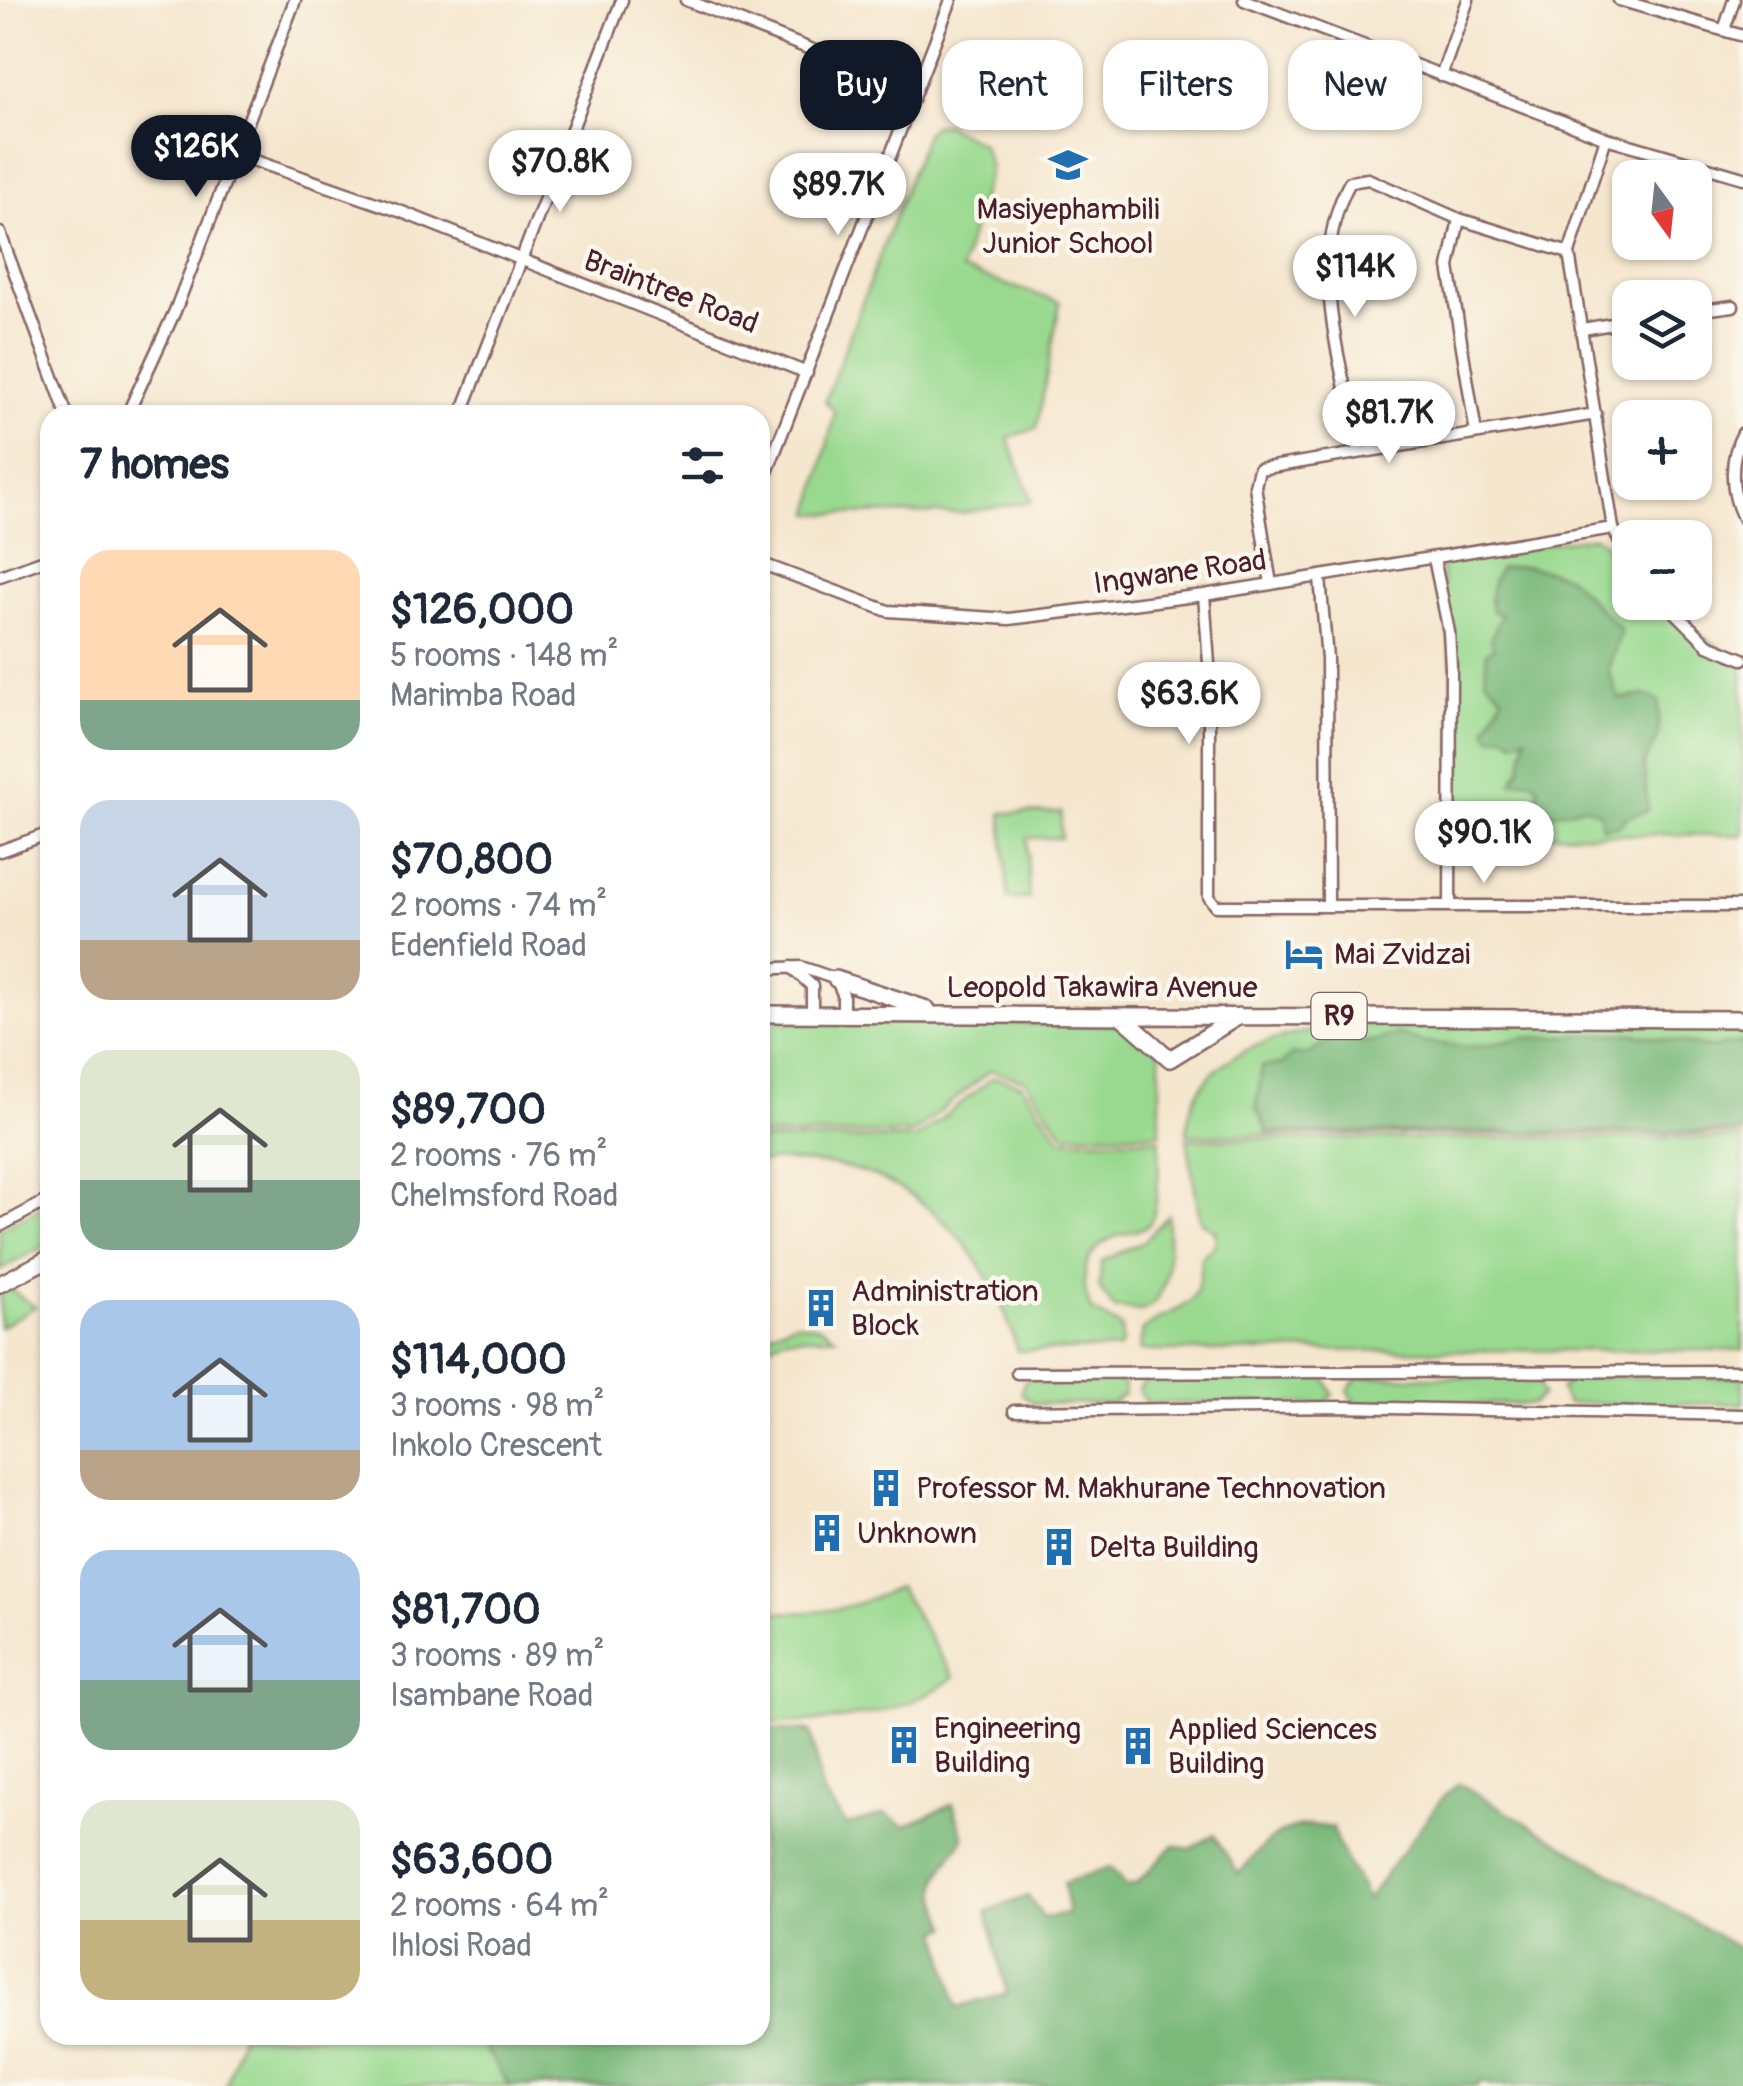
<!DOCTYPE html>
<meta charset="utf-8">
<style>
:root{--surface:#fff;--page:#f6f6f7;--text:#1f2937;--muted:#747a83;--accent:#111827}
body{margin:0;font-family:Pangolin,sans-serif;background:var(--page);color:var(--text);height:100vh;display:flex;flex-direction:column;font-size:38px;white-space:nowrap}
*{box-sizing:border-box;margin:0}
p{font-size:32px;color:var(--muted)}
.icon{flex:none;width:55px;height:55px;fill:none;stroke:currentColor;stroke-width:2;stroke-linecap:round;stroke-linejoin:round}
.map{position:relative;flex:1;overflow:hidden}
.details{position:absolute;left:40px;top:405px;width:730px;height:1640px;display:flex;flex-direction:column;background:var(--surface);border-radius:30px;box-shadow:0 2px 8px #0004}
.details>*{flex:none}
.banner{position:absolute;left:800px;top:40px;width:792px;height:90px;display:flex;gap:20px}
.needle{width:65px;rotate:165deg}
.controls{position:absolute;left:1612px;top:160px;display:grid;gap:20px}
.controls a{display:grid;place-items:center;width:100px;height:100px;border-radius:20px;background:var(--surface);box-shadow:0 2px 8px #0004;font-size:50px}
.price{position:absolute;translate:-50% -85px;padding:0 22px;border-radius:35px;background:#fff;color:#222;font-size:32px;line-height:65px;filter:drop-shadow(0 2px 5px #0008)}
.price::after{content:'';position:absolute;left:50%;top:60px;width:30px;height:22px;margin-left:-15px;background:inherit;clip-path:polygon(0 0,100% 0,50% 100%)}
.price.active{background:var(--accent);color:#fff}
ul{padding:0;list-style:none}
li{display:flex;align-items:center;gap:30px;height:250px;padding:0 40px}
li span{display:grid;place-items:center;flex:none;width:280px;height:200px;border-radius:30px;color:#555}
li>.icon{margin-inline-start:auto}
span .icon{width:120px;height:120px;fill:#fffc;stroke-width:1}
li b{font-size:42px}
h2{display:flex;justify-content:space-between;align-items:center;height:120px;padding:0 40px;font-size:42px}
.pill{padding:0 35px;border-radius:30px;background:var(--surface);box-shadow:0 2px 8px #0004;font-size:35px;line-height:90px}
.pill.active{background:var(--accent);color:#fff}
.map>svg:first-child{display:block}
.green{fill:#99d98f;stroke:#727c5d;stroke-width:2.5}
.forest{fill:#7ab97a;stroke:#626c52;stroke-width:2.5}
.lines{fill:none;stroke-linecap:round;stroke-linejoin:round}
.minor-casing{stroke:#866564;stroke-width:15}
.highway-casing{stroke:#866564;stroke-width:20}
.minor{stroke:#fff;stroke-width:10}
.highway{stroke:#fff;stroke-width:15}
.labels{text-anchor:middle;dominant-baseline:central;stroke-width:9;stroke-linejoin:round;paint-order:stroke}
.shield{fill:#fbf7ec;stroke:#7f6065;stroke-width:2.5}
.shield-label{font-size:28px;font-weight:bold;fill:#4a1f2b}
.poi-label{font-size:30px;fill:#4a1f2b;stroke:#fbf7ec;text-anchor:start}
.street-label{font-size:30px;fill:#4a1f2b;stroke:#fbf7ec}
</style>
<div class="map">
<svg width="1743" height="2086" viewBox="0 0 1743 2086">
<rect width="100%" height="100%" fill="#fbf7ec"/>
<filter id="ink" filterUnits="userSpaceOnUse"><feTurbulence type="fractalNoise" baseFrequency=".01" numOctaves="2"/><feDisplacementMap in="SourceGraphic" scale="20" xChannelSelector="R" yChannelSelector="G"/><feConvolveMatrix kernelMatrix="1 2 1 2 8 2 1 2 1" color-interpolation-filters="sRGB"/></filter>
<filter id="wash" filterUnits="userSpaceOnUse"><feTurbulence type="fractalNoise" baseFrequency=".0048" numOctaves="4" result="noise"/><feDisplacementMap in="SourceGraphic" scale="40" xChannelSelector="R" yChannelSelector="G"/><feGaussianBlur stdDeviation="2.25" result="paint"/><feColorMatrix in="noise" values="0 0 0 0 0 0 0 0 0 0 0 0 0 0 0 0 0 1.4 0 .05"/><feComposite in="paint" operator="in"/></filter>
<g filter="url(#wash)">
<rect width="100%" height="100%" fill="#f5e6ce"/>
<!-- green -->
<path class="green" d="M944,124L982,144L990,167L961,270L1060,302L1037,428L1008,438L1032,501L962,513L811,514L835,412L825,401L926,133L932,125Z
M1595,536L1630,568V602L1661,603L1678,621L1743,662V835L1453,834V668L1441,566L1448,559Z
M1061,812V838H1027L1029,899H1008L1002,813Z
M760,1021L1129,1025L1160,1053V1134H1064L1025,1080L991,1070L913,1133L760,1136Z
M1405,1022L1743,1024V1134L1187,1135C1188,1032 1331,1026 1405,1022Z
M994,1077L1021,1084L1061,1139H1160C1159,1155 1159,1214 1149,1224C1142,1231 1129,1231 1120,1235C1083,1247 1078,1277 1091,1310L1121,1327L1122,1344L1118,1349L1017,1351C994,1254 916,1168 813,1163C795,1162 777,1158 760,1163V1140L917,1138Z
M1743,1138V1350L1139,1351L1143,1330C1181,1300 1200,1317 1201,1257L1215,1245L1216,1232L1200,1220L1187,1139Z
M50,1203V1243L0,1270V1229Z
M1168,1215C1167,1245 1176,1297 1141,1311L1114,1308L1099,1288L1102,1261L1143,1242Z
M7,1287L35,1307L0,1327V1291Z
M795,1322L820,1327L836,1337H786L760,1350V1336Z
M1034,1375L1112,1377L1124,1385V1394L1112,1403L1034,1404L1021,1393L1024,1382Z
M1149,1377H1325L1333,1395L1323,1404L1146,1403L1138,1390Z
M1359,1377H1536L1543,1395L1533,1404H1356L1348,1390Z
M1571,1377H1743V1404L1567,1403L1560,1390Z
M898,1587L954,1677C907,1716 819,1726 760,1721V1609C808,1619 854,1609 898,1587Z
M241,2035H476L510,2086H226Z"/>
<!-- forest -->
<path class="forest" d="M1528,566L1567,576L1618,627L1621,632L1608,669L1619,699L1645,695L1659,701L1658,738L1644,763L1648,810L1625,818L1621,825L1602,828L1600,813L1585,806L1550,814L1537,797L1539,786L1530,780L1512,782L1521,768L1526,736L1514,741L1506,735L1491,737L1486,728L1503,696L1485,678L1487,651L1494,648L1490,639L1502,615L1492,611C1488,596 1492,581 1500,568Z
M1342,1033L1355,1042L1378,1041L1398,1033L1422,1042L1472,1047L1525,1038L1629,1033L1714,1048L1743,1042V1132L1268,1133L1256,1107L1262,1067L1282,1064L1291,1055L1309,1054Z
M760,1729L811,1731L822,1792L847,1825L885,1814L905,1826L953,1804L964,1838C938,1878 927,1879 949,1927L939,1931L957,2007L1007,1994L987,1911L1028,1896L1043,1918L1068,1914L1064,1883L1110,1867L1126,1886L1136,1884L1174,1845L1189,1849L1214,1835L1238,1874C1269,1841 1284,1817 1333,1828C1338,1854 1357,1875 1367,1900L1442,1798L1459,1783L1743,1951V2086H1495L1481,2081L1477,2086H510L476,2035H760Z"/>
</g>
<g filter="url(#ink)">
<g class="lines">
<!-- minor casing -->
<g class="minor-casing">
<path id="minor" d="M686,0L914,90
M1244,0L1606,138L1743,178
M1619,0L1743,36
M1724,30L1734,0
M1441,76L1468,0
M1606,138L1569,253L1613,528L1630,561
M235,154L402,212L807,373
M1459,219L1449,267L1476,433
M0,233L67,415
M1695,311L1733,306
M1583,329L1630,321
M127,415L175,311L295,0
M461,415L622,0
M1743,433C1729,458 1730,492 1743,518
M1358,450C1343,366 1305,262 1350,182L1368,179L1459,219L1569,253
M760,490L951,0
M1434,558L1449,632L1451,667L1450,906
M760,563L888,611L1009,619L1204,595L1613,528
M0,576L50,558
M1320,578L1327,659L1328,904
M1271,584L1255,486L1259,469L1596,414
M1204,595L1209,663V897L1216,906H1743
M1665,602L1708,645L1743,659
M0,851L50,833
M791,967L812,986V1012
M760,969L801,967L836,979L843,994V1013
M0,1226L50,1199
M1017,1373L1743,1371
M1014,1411L1339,1407L1743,1415"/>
</g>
<!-- highway casing -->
<g class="highway-casing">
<path id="highway" d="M836,979L927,1009
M760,1014L1743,1019
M1121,1016L1170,1059L1239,1016
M0,1284L50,1258"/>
</g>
<!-- minor -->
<use href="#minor" class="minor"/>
<!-- highway -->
<use href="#highway" class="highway"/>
</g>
</g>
<!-- icons -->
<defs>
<g id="school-bare" transform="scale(3)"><path d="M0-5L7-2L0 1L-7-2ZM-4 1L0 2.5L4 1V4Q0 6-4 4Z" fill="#1f6fb2" stroke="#fbf7ec" stroke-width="2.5" paint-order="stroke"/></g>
<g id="hotel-bare" transform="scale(3)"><path d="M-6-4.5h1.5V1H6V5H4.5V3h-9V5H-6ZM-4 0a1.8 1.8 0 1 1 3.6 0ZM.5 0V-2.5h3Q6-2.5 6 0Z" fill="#1f6fb2" stroke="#fbf7ec" stroke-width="2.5" paint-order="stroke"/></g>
<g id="building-bare" transform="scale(3)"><path d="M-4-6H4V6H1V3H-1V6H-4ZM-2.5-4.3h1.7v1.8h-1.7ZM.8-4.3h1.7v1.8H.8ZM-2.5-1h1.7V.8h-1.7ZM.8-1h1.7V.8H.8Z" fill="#1f6fb2" stroke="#fbf7ec" stroke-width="2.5" paint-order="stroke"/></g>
</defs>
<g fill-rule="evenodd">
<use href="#school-bare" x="1068" y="165"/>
<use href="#hotel-bare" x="1304" y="954"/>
<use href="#building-bare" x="821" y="1308"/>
<use href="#building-bare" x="886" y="1488"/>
<use href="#building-bare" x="827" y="1533"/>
<use href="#building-bare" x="1059" y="1547"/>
<use href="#building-bare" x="904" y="1745"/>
<use href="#building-bare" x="1138" y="1746"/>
</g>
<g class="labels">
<!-- shield labels -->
<rect class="shield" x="1311.5" y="993" width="55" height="46" rx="8"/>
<g class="shield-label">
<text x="1339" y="1016">R9</text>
</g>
<!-- poi labels -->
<g class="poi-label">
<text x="1068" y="209" text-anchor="middle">Masiyephambili<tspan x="1068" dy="34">Junior School</tspan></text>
<text x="1334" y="954">Mai Zvidzai</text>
<text x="851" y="1291">Administration<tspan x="851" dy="34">Block</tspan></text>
<text x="916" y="1488">Professor M. Makhurane Technovation</text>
<text x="857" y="1533">Unknown</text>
<text x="1089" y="1547">Delta Building</text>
<text x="934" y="1728">Engineering<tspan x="934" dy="34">Building</tspan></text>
<text x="1168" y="1729">Applied Sciences<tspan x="1168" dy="34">Building</tspan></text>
</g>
<!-- street labels -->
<g class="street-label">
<text transform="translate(671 292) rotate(21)">Braintree Road</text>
<text transform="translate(1180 572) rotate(-8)">Ingwane Road</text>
<text x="1102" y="987">Leopold Takawira Avenue</text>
</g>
</g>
</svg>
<div class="controls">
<a><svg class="needle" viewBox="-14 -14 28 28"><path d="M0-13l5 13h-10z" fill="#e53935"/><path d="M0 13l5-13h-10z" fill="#747a83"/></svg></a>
<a><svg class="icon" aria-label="layers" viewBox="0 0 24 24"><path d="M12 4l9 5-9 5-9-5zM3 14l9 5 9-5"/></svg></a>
<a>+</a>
<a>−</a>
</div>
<b class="price active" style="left:196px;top:200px">$126K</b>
<b class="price" style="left:560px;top:215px">$70.8K</b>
<b class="price" style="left:838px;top:238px">$89.7K</b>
<b class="price" style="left:1355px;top:320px">$114K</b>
<b class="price" style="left:1389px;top:466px">$81.7K</b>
<b class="price" style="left:1189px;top:747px">$63.6K</b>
<b class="price" style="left:1484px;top:886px">$90.1K</b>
<div class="banner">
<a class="pill active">Buy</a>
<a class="pill">Rent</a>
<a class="pill">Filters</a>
<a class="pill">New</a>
</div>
<section class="details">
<h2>7 homes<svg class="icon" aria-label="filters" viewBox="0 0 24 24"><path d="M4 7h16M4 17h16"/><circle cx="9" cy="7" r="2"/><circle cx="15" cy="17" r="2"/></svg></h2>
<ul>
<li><span style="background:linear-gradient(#ffd9b3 75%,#7fa58c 0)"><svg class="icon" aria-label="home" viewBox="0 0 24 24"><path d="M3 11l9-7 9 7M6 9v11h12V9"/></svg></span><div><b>$126,000</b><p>5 rooms · 148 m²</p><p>Marimba Road</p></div></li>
<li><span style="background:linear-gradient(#c9d6e8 70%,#b9a48a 0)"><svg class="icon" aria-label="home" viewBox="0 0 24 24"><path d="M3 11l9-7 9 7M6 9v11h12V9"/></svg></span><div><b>$70,800</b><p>2 rooms · 74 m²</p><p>Edenfield Road</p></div></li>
<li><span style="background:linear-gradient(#dfe7d0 65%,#7fa58c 0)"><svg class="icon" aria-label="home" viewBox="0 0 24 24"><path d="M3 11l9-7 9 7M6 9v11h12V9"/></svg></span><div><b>$89,700</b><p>2 rooms · 76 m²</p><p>Chelmsford Road</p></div></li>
<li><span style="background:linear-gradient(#a9c7e8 75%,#b9a48a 0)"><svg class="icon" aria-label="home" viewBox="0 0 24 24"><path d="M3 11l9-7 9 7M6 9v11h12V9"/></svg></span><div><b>$114,000</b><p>3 rooms · 98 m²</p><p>Inkolo Crescent</p></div></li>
<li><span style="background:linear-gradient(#a9c7e8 65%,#7fa58c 0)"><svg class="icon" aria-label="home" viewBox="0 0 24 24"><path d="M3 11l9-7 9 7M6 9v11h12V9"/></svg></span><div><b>$81,700</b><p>3 rooms · 89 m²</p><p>Isambane Road</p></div></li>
<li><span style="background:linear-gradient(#dfe7d0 60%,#c2b280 0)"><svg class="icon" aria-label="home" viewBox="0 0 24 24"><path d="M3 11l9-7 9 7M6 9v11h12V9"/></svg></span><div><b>$63,600</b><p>2 rooms · 64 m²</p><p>Ihlosi Road</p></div></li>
</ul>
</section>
</div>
